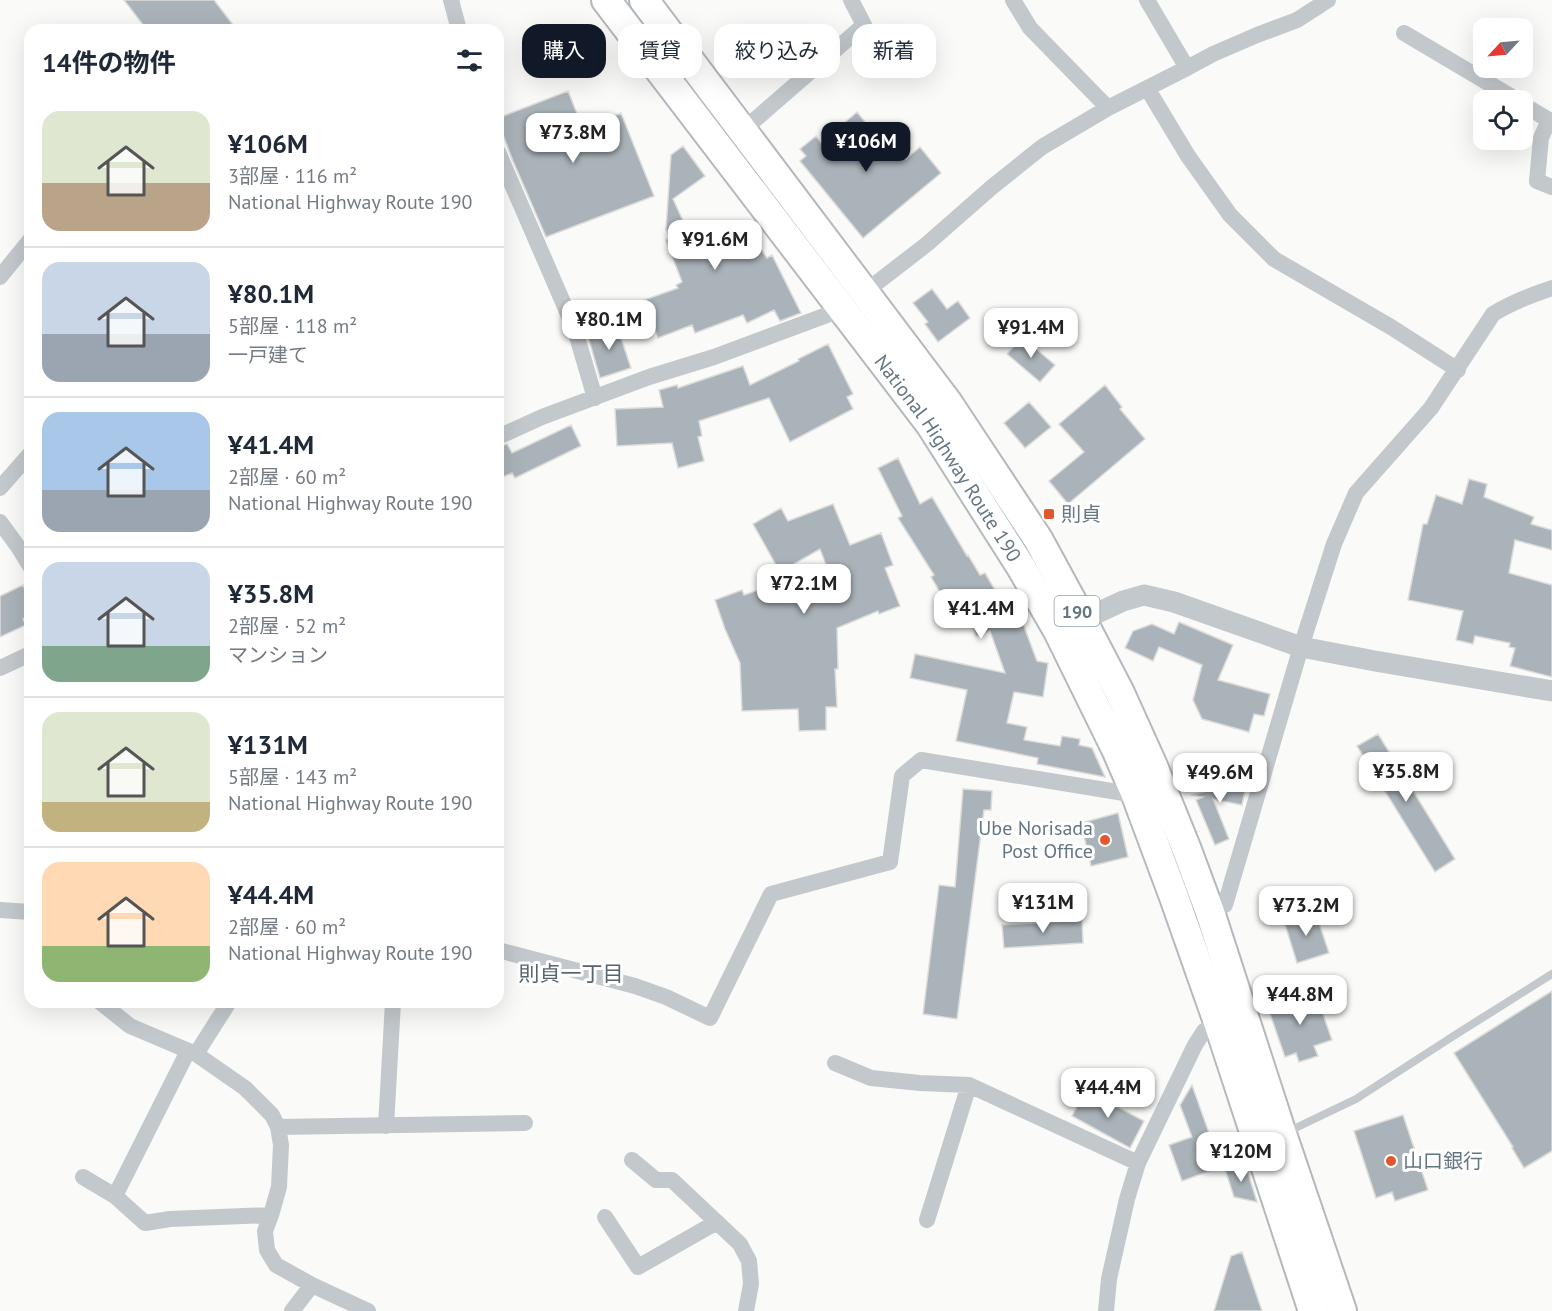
<!DOCTYPE html>
<html lang="ja">
<meta charset="utf-8">
<style>
:root{--surface:#fff;--page:#f6f6f7;--text:#1f2937;--muted:#747a83;--line:#e0e1e3;--accent:#111827}
body{margin:0;font-family:"PT Sans","Noto Sans JP",sans-serif;background:var(--page);color:var(--text);height:100vh;display:flex;flex-direction:column;font-size:22px;white-space:nowrap}
*{box-sizing:border-box;margin:0}
p{font-size:20px;color:var(--muted)}
.icon{flex:none;width:33px;height:33px;fill:none;stroke:currentColor;stroke-width:2;stroke-linecap:round;stroke-linejoin:round}
.map{position:relative;flex:1;overflow:hidden}
.details{position:absolute;left:24px;top:24px;width:480px;height:984px;display:flex;flex-direction:column;background:var(--surface);border-radius:18px;box-shadow:0 6px 24px #0002}
.details>*{flex:none}
.banner{position:absolute;left:522px;top:24px;width:570px;height:54px;display:flex;gap:12px}
.needle{width:39px;rotate:244deg}
.tools{position:absolute;left:1473px;top:18px;display:grid;gap:12px}
.tools a{display:grid;place-items:center;width:60px;height:60px;border-radius:12px;background:var(--surface);box-shadow:0 6px 24px #0002;font-size:30px}
.price{position:absolute;translate:-50% -51px;padding:0 14px;border-radius:12px;background:#fff;color:#222;font-size:20px;line-height:39px;filter:drop-shadow(0 2px 3px #0008)}
.price::after{content:'';position:absolute;left:50%;top:36px;width:18px;height:14px;margin-left:-9px;background:inherit;clip-path:polygon(0 0,100% 0,50% 100%)}
.price.selected{background:var(--accent);color:#fff}
ul{padding:0;list-style:none}
li{display:flex;align-items:center;gap:18px;height:150px;padding:0 18px}
li+li{border-top:2px solid var(--line)}
li span{display:grid;place-items:center;flex:none;width:168px;height:120px;border-radius:18px;color:#555}
li>.icon{margin-inline-start:auto}
span .icon{width:72px;height:72px;fill:#fffc;stroke-width:1}
li b{font-size:26px}
h2{display:flex;justify-content:space-between;align-items:center;height:72px;padding:0 18px;font-size:26px}
.tag{padding:0 21px;border-radius:18px;background:var(--surface);box-shadow:0 6px 24px #0002;font-size:21px;line-height:54px}
.tag.selected{background:var(--accent);color:#fff}
.map>svg:first-child{display:block}
.building{fill:#aab3b9;stroke:#dcdcda;stroke-width:1.5}
.lines{fill:none;stroke-linecap:round;stroke-linejoin:round}
.trunk-casing{stroke:#b4b9bd;stroke-width:32}
.service{stroke:#c3c8cc;stroke-width:8}
.minor{stroke:#c3c8cc;stroke-width:16}
.tertiary{stroke:#c3c8cc;stroke-width:21}
.trunk{stroke:#fff;stroke-width:28}
.poi-dot{fill:#e4572e;stroke:#fff;stroke-width:2}
.labels{text-anchor:middle;dominant-baseline:central;stroke-width:6;stroke-linejoin:round;paint-order:stroke}
.shield{fill:#fff;stroke:#939fa8;stroke-width:1.5}
.shield-label{font-size:18px;font-weight:bold;fill:#657683}
.street-label{font-size:20px;fill:#657683;stroke:#fff}
.poi-label{font-size:20px;fill:#657683;stroke:#fff;text-anchor:start}
.neighbourhood-label{font-size:21px;fill:#57646e;stroke:#fff}
</style>
<div class="map">
<svg width="1552" height="1311" viewBox="0 0 1552 1311">
<rect width="100%" height="100%" fill="#fafaf8"/>
<!-- building -->
<path class="building" d="M124,0H214L237,30H147Z
M568,91L583,129L621,113L654,196L546,237L513,161L498,122V118Z
M857,112L877,137L883,132L906,159L920,147L941,173L863,238L800,161L806,156L800,149L816,136L821,143Z
M683,146L705,176L673,199L697,251L742,221L767,258L772,255L801,313L780,321L774,310L747,323L743,315L695,333L692,325L658,338L644,300L678,288L676,285L682,282L666,240L670,238L666,229L671,155Z
M932,289L947,309L958,301L970,318L938,342L925,324L928,322L913,303Z
M616,323L631,368L600,378L587,333Z
M1022,337L1055,365L1040,382L1007,354Z
M828,344L853,394L847,397L853,409L790,442L769,398L699,421L702,436L698,437L704,461L678,468L672,443L617,446L615,409L663,407L659,390L677,385L678,388L743,366L750,385L799,361L798,359Z
M1105,385L1122,407L1120,409L1145,439L1068,504L1049,481L1084,452L1059,424Z
M1029,402L1051,427L1025,448L1004,423Z
M571,425L581,446L515,478L512,473L498,479V447L507,444L512,453Z
M898,458L920,504L932,497L967,556L968,555L980,575L985,573L1002,602L1013,597L1037,661L1048,663L1043,697L1014,692L1007,723L1027,727L1024,740L1060,746L1062,736L1080,739L1079,745L1092,748L1105,777L1037,764L1038,758L956,741L967,690L910,678L915,654L1005,673L990,631L976,636L965,607L955,613L943,593L941,594L931,577L934,575L898,518L902,516L878,468Z
M1469,479L1487,484L1484,497L1534,517L1531,524L1552,530V550L1515,540L1509,573L1552,585V677L1510,666L1515,648L1509,647L1510,643L1475,636L1473,644L1456,640L1463,611L1408,600L1423,524H1427L1436,495L1462,504Z
M833,504L850,545L881,533L893,565L885,568L900,606L879,614L878,611L837,628L838,669H835L837,707H826V730L799,731L798,709L742,711L740,663L725,629L715,600L742,590L744,595L793,578L804,603L836,591L820,549L780,572L753,524L781,508L788,521Z
M23,585L30,601V616L23,619L26,625L0,637V596Z
M1179,622L1233,645L1218,680L1270,694L1264,716L1254,714L1249,732L1202,719L1193,700L1202,665L1159,647L1153,661L1125,648L1133,631L1152,624L1174,634Z
M1378,734L1455,859L1435,872L1357,746Z
M1219,774L1247,780L1242,805L1213,799L1229,839L1215,845L1196,800L1203,797L1191,795L1216,789Z
M963,789L992,791L991,810H984L957,1019L923,1014L939,885L955,887Z
M1118,813L1128,857L1091,866L1081,823Z
M1315,911L1329,953L1297,963L1284,921Z
M1082,920L1083,943L1004,948L1002,925Z
M1315,991L1332,1040L1314,1046L1318,1056L1299,1062L1296,1053L1285,1057L1268,1008Z
M1552,991V1151L1524,1168L1512,1148L1513,1147L1454,1053Z
M1192,1085L1221,1167L1182,1181L1169,1145L1192,1137L1180,1105Z
M1086,1090L1144,1121L1130,1148L1072,1116Z
M1403,1115L1428,1190L1395,1201L1392,1192L1376,1198L1354,1131Z
M1245,1163L1257,1202L1234,1197L1225,1169Z
M1242,1252L1262,1311H1214L1231,1256Z"/>
<g class="lines">
<!-- trunk casing -->
<g class="trunk-casing">
<g id="trunk">
<path id="s1" d="M606,0L930,424L1021,567L1058,631L1116,749L1136,795L1174,897L1218,1022L1313,1311"/>
<path d="M644,0L948,403L1038,539L1082,620L1120,693L1153,766L1187,850L1210,912L1282,1134L1342,1311"/>
</g>
</g>
<!-- service -->
<path class="service" d="M1285,1133L1356,1099L1455,1035L1552,974"/>
<!-- minor -->
<path class="minor" d="M451,0L459,30
M1013,0L1030,28L1108,108
M1147,0L1187,68
M1404,33L1517,100
M1147,88L1188,156L1230,215L1274,259L1391,327L1458,370
M1522,104L1549,120L1541,138L1537,181L1552,187
M742,131L864,25L851,0
M498,152L575,330L595,398
M0,277L30,240
M498,437L542,417L649,377L714,357L843,309L927,244L992,187L1042,147L1108,108L1187,68L1213,54L1257,35L1297,20L1328,0
M0,488L30,454
M0,522L19,548L30,566
M0,668L30,654
M0,910L30,912
M1210,912L1225,905L1301,647L1334,544L1356,493L1431,408L1493,314C1512,302 1531,295 1552,288
M498,950L635,986L666,997L710,1018L771,894L890,862L902,776L921,760L1136,795
M100,1002L130,1026L196,1054L245,1088L272,1115L278,1127L281,1145L279,1187L271,1215L265,1231L267,1250L276,1265L312,1285L368,1311
M196,1054L229,1002
M835,1063L871,1078L920,1083L969,1085L1138,1163
M386,1126L393,1002
M278,1127L525,1123
M632,1160L656,1180H672L740,1244L749,1261L751,1284L746,1311
M83,1177L115,1196L145,1223L170,1219L271,1215
M115,1196L188,1051
M605,1217L638,1267L717,1222
M927,1220L969,1085
M292,1311L312,1285
M1106,1311L1109,1279L1127,1199L1138,1163L1195,1045L1204,1031L1225,1019"/>
<!-- tertiary -->
<path class="tertiary" d="M1069,626L1123,601L1144,595L1174,602L1301,647L1375,661L1552,691"/>
<!-- trunk -->
<use href="#trunk" class="trunk"/>
</g>
<!-- markers -->
<g class="poi-dot">
<rect x="1043" y="508" width="12" height="12" rx="3"/>
<circle cx="1105" cy="840" r="6"/>
<circle cx="1391" cy="1161" r="6"/>
</g>
<g class="labels">
<!-- shield labels -->
<rect class="shield" x="1054.5" y="596" width="45" height="30" rx="4.5"/>
<g class="shield-label">
<text x="1077" y="611">190</text>
</g>
<!-- street labels -->
<g class="street-label">
<text stroke="none"><textPath href="#s1" startOffset="572">National Highway Route 190</textPath></text>
</g>
<!-- poi labels -->
<g class="poi-label">
<text x="1061" y="514">則貞</text>
<text x="1093" y="828" text-anchor="end">Ube Norisada<tspan x="1093" dy="23">Post Office</tspan></text>
<text x="1403" y="1161">山口銀行</text>
</g>
<!-- neighbourhood labels -->
<g class="neighbourhood-label">
<text x="571" y="973">則貞一丁目</text>
</g>
</g>
</svg>
<div class="tools">
<a><svg class="needle" viewBox="-14 -14 28 28"><path d="M0-13l5 13h-10z" fill="#e53935"/><path d="M0 13l5-13h-10z" fill="#747a83"/></svg></a>
<a><svg class="icon" aria-label="locate" viewBox="0 0 24 24"><circle cx="12" cy="12" r="6"/><path d="M12 2v4M12 18v4M2 12h4M18 12h4"/></svg></a>
</div>
<b class="price" style="left:573px;top:164px">¥73.8M</b>
<b class="price selected" style="left:866px;top:173px">¥106M</b>
<b class="price" style="left:715px;top:271px">¥91.6M</b>
<b class="price" style="left:609px;top:351px">¥80.1M</b>
<b class="price" style="left:1031px;top:359px">¥91.4M</b>
<b class="price" style="left:804px;top:615px">¥72.1M</b>
<b class="price" style="left:981px;top:640px">¥41.4M</b>
<b class="price" style="left:1406px;top:803px">¥35.8M</b>
<b class="price" style="left:1220px;top:804px">¥49.6M</b>
<b class="price" style="left:1043px;top:934px">¥131M</b>
<b class="price" style="left:1306px;top:937px">¥73.2M</b>
<b class="price" style="left:1300px;top:1026px">¥44.8M</b>
<b class="price" style="left:1108px;top:1119px">¥44.4M</b>
<b class="price" style="left:1241px;top:1183px">¥120M</b>
<div class="banner">
<a class="tag selected">購入</a>
<a class="tag">賃貸</a>
<a class="tag">絞り込み</a>
<a class="tag">新着</a>
</div>
<section class="details">
<h2>14件の物件<svg class="icon" aria-label="filters" viewBox="0 0 24 24"><path d="M4 7h16M4 17h16"/><circle cx="9" cy="7" r="2"/><circle cx="15" cy="17" r="2"/></svg></h2>
<ul>
<li><span style="background:linear-gradient(#dfe7d0 60%,#b9a48a 0)"><svg class="icon" aria-label="home" viewBox="0 0 24 24"><path d="M3 11l9-7 9 7M6 9v11h12V9"/></svg></span><div><b>¥106M</b><p>3部屋 · 116 m²</p><p>National Highway Route 190</p></div></li>
<li><span style="background:linear-gradient(#c9d6e8 60%,#9aa5b1 0)"><svg class="icon" aria-label="home" viewBox="0 0 24 24"><path d="M3 11l9-7 9 7M6 9v11h12V9"/></svg></span><div><b>¥80.1M</b><p>5部屋 · 118 m²</p><p>一戸建て</p></div></li>
<li><span style="background:linear-gradient(#a9c7e8 65%,#9aa5b1 0)"><svg class="icon" aria-label="home" viewBox="0 0 24 24"><path d="M3 11l9-7 9 7M6 9v11h12V9"/></svg></span><div><b>¥41.4M</b><p>2部屋 · 60 m²</p><p>National Highway Route 190</p></div></li>
<li><span style="background:linear-gradient(#c9d6e8 70%,#7fa58c 0)"><svg class="icon" aria-label="home" viewBox="0 0 24 24"><path d="M3 11l9-7 9 7M6 9v11h12V9"/></svg></span><div><b>¥35.8M</b><p>2部屋 · 52 m²</p><p>マンション</p></div></li>
<li><span style="background:linear-gradient(#dfe7d0 75%,#c2b280 0)"><svg class="icon" aria-label="home" viewBox="0 0 24 24"><path d="M3 11l9-7 9 7M6 9v11h12V9"/></svg></span><div><b>¥131M</b><p>5部屋 · 143 m²</p><p>National Highway Route 190</p></div></li>
<li><span style="background:linear-gradient(#ffd9b3 70%,#8fb573 0)"><svg class="icon" aria-label="home" viewBox="0 0 24 24"><path d="M3 11l9-7 9 7M6 9v11h12V9"/></svg></span><div><b>¥44.4M</b><p>2部屋 · 60 m²</p><p>National Highway Route 190</p></div></li>
</ul>
</section>
</div>
